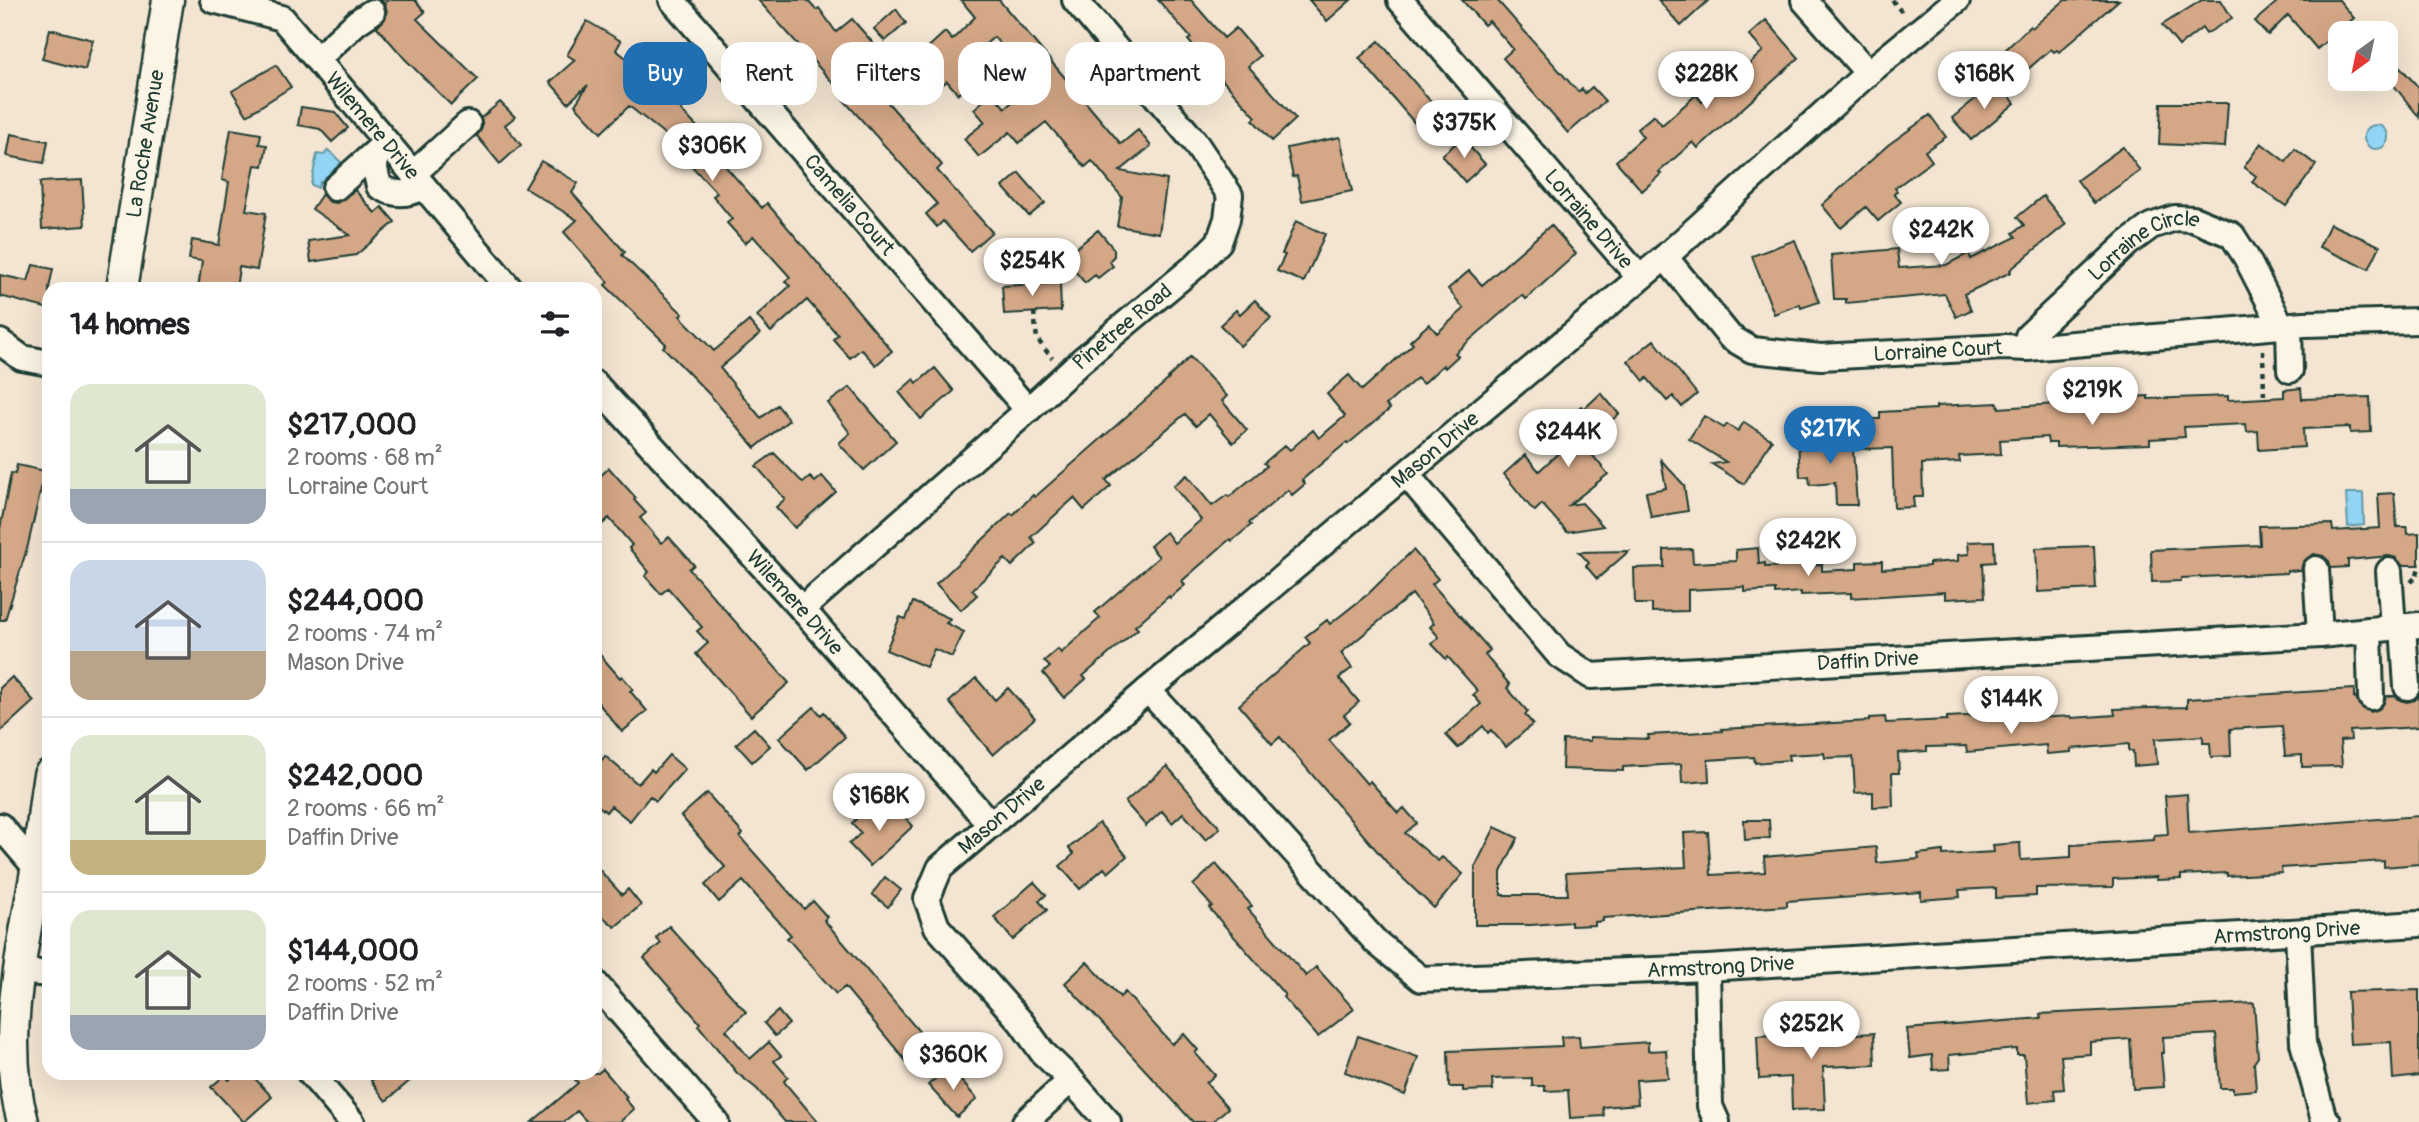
<!DOCTYPE html>
<meta charset="utf-8">
<style>
:root{--surface:#fff;--page:#f2f2f2;--text:#202124;--muted:#757577;--line:#e0e0e0;--accent:#1f6fb2}
body{margin:0;font-family:Pangolin,sans-serif;background:var(--page);color:var(--text);height:100vh;display:flex;flex-direction:column;font-size:26px;white-space:nowrap}
*{box-sizing:border-box;margin:0}
p{font-size:23px;color:var(--muted)}
.icon{flex:none;width:38px;height:38px;fill:none;stroke:currentColor;stroke-width:2;stroke-linecap:round;stroke-linejoin:round}
.map{position:relative;flex:1;overflow:hidden}
.drawer{position:absolute;left:42px;top:282px;width:560px;height:798px;display:flex;flex-direction:column;background:var(--surface);border-radius:21px;box-shadow:0 7px 28px #0002}
.drawer>*{flex:none}
.top-card{position:absolute;left:623px;top:42px;width:665px;height:63px;display:flex;gap:14px}
.needle{width:46px;rotate:213deg}
.buttons{position:absolute;left:2328px;top:21px;display:grid;gap:14px}
.buttons a{display:grid;place-items:center;width:70px;height:70px;border-radius:14px;background:var(--surface);box-shadow:0 7px 28px #0002;font-size:35px}
.price{position:absolute;translate:-50% -60px;padding:0 16px;border-radius:24px;background:#fff;color:#222;font-size:23px;line-height:46px;filter:drop-shadow(0 2px 4px #0008)}
.price::after{content:'';position:absolute;left:50%;top:42px;width:21px;height:16px;margin-left:-10px;background:inherit;clip-path:polygon(0 0,100% 0,50% 100%)}
.price.current{background:var(--accent);color:#fff}
ul{padding:0;list-style:none}
li{display:flex;align-items:center;gap:21px;height:175px;padding:0 28px}
li+li{border-top:2px solid var(--line)}
li span{display:grid;place-items:center;flex:none;width:196px;height:140px;border-radius:21px;color:#555}
li>.icon{margin-inline-start:auto}
span .icon{width:84px;height:84px;fill:#fffc;stroke-width:1}
li b{font-size:30px}
h2{display:flex;justify-content:space-between;align-items:center;height:84px;padding:0 28px;font-size:30px}
.chip{padding:0 24px;border-radius:21px;background:var(--surface);box-shadow:0 7px 28px #0002;font-size:24px;line-height:63px}
.chip.current{background:var(--accent);color:#fff}
.map>svg:first-child{display:block}
.water{fill:#91d4f3;stroke:#6398a7;stroke-width:2}
.building{fill:#d4a786;stroke:#1f3d34;stroke-width:2}
.lines{fill:none;stroke-linecap:round;stroke-linejoin:round}
.minor-casing{stroke:#1f3d34;stroke-width:30}
.major-casing{stroke:#1f3d34;stroke-width:35}
.path{stroke:#1f3d34;stroke-width:4.5;stroke-dasharray:5 5;stroke-linecap:butt}
.minor{stroke:#fcf5e5;stroke-width:24}
.major{stroke:#fcf5e5;stroke-width:30}
.labels{text-anchor:middle;dominant-baseline:central;stroke-width:5;stroke-linejoin:round;paint-order:stroke}
.street-label{font-size:21px;fill:#1f3d34;stroke:#fcf5e5}
</style>
<div class="map">
<svg width="2419" height="1122" viewBox="0 0 2419 1122">
<rect width="100%" height="100%" fill="#f4e5d2"/>
<filter id="ink" filterUnits="userSpaceOnUse"><feTurbulence type="fractalNoise" baseFrequency=".0143" numOctaves="2"/><feDisplacementMap in="SourceGraphic" scale="14" xChannelSelector="R" yChannelSelector="G"/><feConvolveMatrix kernelMatrix="1 2 1 2 8 2 1 2 1" color-interpolation-filters="sRGB"/></filter>
<g filter="url(#ink)">
<!-- water -->
<path class="water" d="M2364 137a12 12 0 1 1 24 0a12 12 0 1 1-24 0Z
M328,150L342,163L329,178L320,182L318,188L311,185L317,154L324,155Z
M2346,493H2363L2364,525L2348,527Z"/>
<!-- building -->
<path class="building" d="M380,0H415L425,12L417,19L478,79L451,105L405,59L377,27L385,19L387,12L385,4Z
M758,0H807L816,10L819,8L836,32L852,19L873,43L852,61L942,165L937,170L992,232L970,251L943,221L937,227L926,214L937,204L841,97L844,95Z
M961,0H999L1121,144L1138,130L1151,146L1120,171L1167,180L1159,233L1117,226L1122,197L1092,161L1085,167L1046,122L1019,143L1010,132L979,157L964,139L985,122L974,109L992,93L1005,108L1034,84L994,37L968,59L971,61L961,70L972,83L958,94L947,81L933,93L922,80L937,67L923,52L945,32L952,40L975,17Z
M1158,0H1191L1224,38L1236,28L1260,56L1248,66L1296,119L1272,141L1253,120L1256,117L1206,62L1188,40L1191,38Z
M1309,0H1351L1327,21Z
M1462,0H1497L1578,92L1582,89L1585,93L1592,87L1605,101L1568,133L1503,58L1513,49L1489,21L1484,25Z
M1658,0H1709L1681,26Z
M2065,0H2119L2059,52L2057,50L2054,52L2051,49L2019,77L2000,55L2030,26L2032,28Z
M2202,0H2221L2232,18L2206,34L2202,28L2179,46L2162,25Z
M2275,0H2339L2354,18L2317,49L2288,15L2268,35L2255,21L2277,2Z
M896,9L906,23L885,41L874,29Z
M1766,20L1799,58L1698,148L1693,142L1659,172L1661,174L1642,191L1616,161L1643,137L1637,129L1654,115L1662,125L1696,95L1702,102L1725,82L1727,84L1763,51L1749,35Z
M587,21L621,41L616,50L686,104L681,110L731,163L726,167L762,208L767,203L892,351L876,365L861,349L850,358L833,339L838,335L807,300L771,332L757,316L790,286L785,281L790,277L753,236L745,243L727,223L732,219L713,196L717,193L673,146L676,143L629,106L601,133L575,105L588,85L568,103L550,82L575,60L567,55Z
M50,29L93,40L85,70L42,59Z
M1379,41L1438,110L1418,127L1359,58Z
M2385,50L2419,88V117L2385,74Z
M276,65L291,87L247,115L232,91Z
M1997,81L2015,103L1971,140L1952,118Z
M500,102L515,117L505,125L521,145L500,164L477,136L482,128L481,118Z
M2161,103H2228L2225,147L2159,144Z
M301,107L335,112L348,128L332,142L320,129L298,125Z
M1930,115L1946,137L1925,151L1932,161L1895,188L1897,191L1894,194L1901,202L1878,221L1866,207L1841,228L1822,205L1888,145Z
M231,129L261,134L259,144L267,145L263,166L255,165L246,210L266,213L257,270L239,267L236,289H198L202,261L189,259L192,240L219,245L229,182L222,180Z
M11,134L48,141L44,163L7,156Z
M1340,137L1352,191L1302,201L1297,176L1293,177L1287,148Z
M1462,138L1485,164L1465,182L1442,155Z
M2261,143L2286,162L2295,149L2316,165L2286,206L2252,182L2256,176L2244,167Z
M2123,147L2140,171L2094,203L2077,180Z
M541,161L578,183L572,193L625,252L622,255L683,314L680,316L714,351L749,321L760,334L720,368L761,418L777,405L789,420L755,448L711,396L663,347L666,344L605,285L608,282L564,232L577,220L525,188Z
M1019,173L1045,203L1029,216L1003,187Z
M82,180L85,226L42,229L40,182Z
M355,190L375,213L382,207L395,222L356,255L311,262L308,241L350,235L312,209L322,194L330,202L337,203Z
M2043,196L2066,224L2010,270L2011,272L1964,294L1971,310L1956,317L1945,294L1846,303V299H1834L1831,255L1897,249L1899,268L1946,265L1969,253L1971,259L2016,237L2013,233L2024,225L2017,217Z
M1296,221L1325,234L1304,282L1277,271L1285,255L1282,254Z
M2330,224L2380,246L2369,269L2319,247Z
M1551,225L1576,254L1526,299L1522,295L1455,353L1458,356L1445,368L1443,365L1423,384L1417,378L1386,405L1390,409L1348,444L1347,442L1302,480L1305,484L1292,495L1288,490L1249,523L1251,525L1232,541L1230,539L1182,581L1185,585L1170,598L1169,596L1135,626L1138,629L1083,676L1086,679L1064,698L1043,673L1050,667L1044,661L1058,649L1061,653L1100,618L1095,612L1159,557L1150,546L1166,532L1174,543L1201,520L1173,486L1187,475L1212,506L1227,495L1229,497L1267,466L1264,463L1285,445L1290,450L1313,430L1319,438L1345,416L1327,394L1349,375L1362,390L1413,344L1410,341L1429,324L1437,333L1464,309L1448,289L1469,271L1482,285Z
M1098,230L1114,249V256L1109,261L1113,266L1098,278L1095,275L1085,283L1064,258Z
M1795,240L1819,302L1801,308L1800,304L1774,314L1752,256Z
M33,265L53,269L49,288V309L0,296V275L28,281Z
M1060,283L1061,311L1004,314L1002,286Z
M1255,300L1271,318L1240,346L1220,325L1236,310L1240,314Z
M1654,340L1697,394L1682,407L1673,396L1667,401L1647,378L1644,381L1628,361Z
M1190,357L1227,396L1222,401L1247,430L1233,443L1209,414L1196,426L1185,414L1106,480L1111,486L1084,510L1074,498L1031,537L1036,543L1012,566L1005,559L972,590L977,595L961,610L936,584L1011,513L1013,515L1033,495L1035,497L1169,379L1168,378Z
M935,368L954,391L921,419L899,392L914,379L917,383Z
M850,387L896,441L864,470L840,445L839,443L850,433L828,403Z
M2301,388L2302,399L2370,397L2371,432L2350,433V427L2303,429L2304,447L2259,450L2258,431L2247,432L2246,424L2184,427L2185,437L2150,439V444L2056,447V443H2048L2047,437L2000,440L2001,454L1959,456L1960,462L1922,464L1923,497H1913L1914,507L1894,508L1892,448L1859,449L1858,419H1880V412L1936,409V406L1998,403L1999,408L2069,403V406L2131,403V397L2148,396V399L2228,396V400L2284,397V390Z
M1601,393L1619,414L1595,435L1600,440L1589,451L1608,474L1569,505L1582,503L1603,526L1567,532L1542,504L1535,511L1532,509L1504,474L1525,455L1539,471L1568,444L1557,432L1566,424L1564,421L1581,406L1584,409Z
M1704,416L1724,428L1727,424L1738,431L1744,422L1772,440L1744,484L1712,464L1726,462L1689,439Z
M1852,436L1857,505H1836L1835,483L1810,485L1809,476L1800,477L1798,441Z
M774,453L803,483L810,477L815,482L822,476L836,492L795,528L776,507L785,499L756,466Z
M1661,460L1684,485L1688,511L1651,517L1646,492L1666,488Z
M17,465L45,471L28,545L5,620H0V529L11,473L15,474Z
M609,468L636,498L634,500L646,513L640,518L661,543L669,537L694,565L689,569L789,683L751,716L696,654L708,643L697,631L702,627L668,588L661,594L645,576L649,572L629,548L632,545L609,518L595,531V481Z
M2394,493L2397,527H2407L2408,534L2419,533V565H2402L2396,558L2389,556L2348,560V567L2331,568L2329,561L2323,556L2314,554L2303,562L2301,570L2287,571V573L2181,578V581L2152,582L2151,550L2260,545L2259,526L2332,524L2333,531L2380,528L2378,494Z
M1994,541L1995,562L1983,563L1985,597L1945,599V592L1851,598V593L1801,595V592L1775,594V590L1745,592V587L1688,590V611L1652,612V604H1635L1634,568L1664,567V550L1692,549L1693,563L1736,561V550L1758,548L1759,564L1765,563V567L1822,564V571L1857,569V562L1882,561V569L1929,566V563L1958,561V555L1969,554L1968,542Z
M2094,546L2096,589L2038,592L2036,548Z
M1413,550L1438,579L1432,584L1490,650L1485,655L1510,685L1507,688L1528,712L1525,715L1533,724L1506,747L1491,730L1488,733L1483,726L1458,748L1446,735L1481,704L1473,695L1478,691L1448,657L1446,659L1432,644L1439,637L1430,627L1434,623L1412,594L1341,653L1352,668L1339,678L1359,702L1344,715L1350,722L1329,740L1367,784L1370,781L1398,813L1404,808L1417,823L1405,833L1438,861L1442,857L1463,874L1434,908L1389,865L1280,737L1272,744L1239,705L1310,643L1305,637L1327,620L1330,624L1368,594Z
M1629,551L1597,579L1586,566L1589,563L1579,552Z
M913,602L951,619L946,623L964,632L952,657L934,649L926,667L886,650L900,617L906,619Z
M595,649L620,678L622,676L633,689L630,691L647,711L622,732L595,699Z
M12,677L34,701L0,732V688Z
M976,678L995,700L1008,688L1035,718L993,755L949,702Z
M2354,689V698L2356,697L2359,705L2371,712L2379,709L2384,703L2386,696H2395L2400,700L2407,702L2415,700L2419,695V727L2350,731L2351,740L2340,741L2342,766L2302,767V755L2285,756L2282,726L2230,729L2231,756L2211,757L2210,743H2203V736L2155,739L2157,764L2134,766L2133,751H2129V744L2071,749V752L2047,754L2046,745L1967,752L1966,746L1927,747V751L1898,753L1899,773H1892L1893,806L1873,807V792L1855,793L1853,757L1825,758L1824,753L1788,755L1789,760L1755,763L1754,757L1708,760L1709,781L1682,783L1681,764L1623,767V771L1562,769L1563,740L1590,741V737L1649,739L1648,735L1723,731L1722,729L1869,721V718L1885,717L1886,723L1947,720V717L2005,714V720L2071,716L2072,718L2115,715L2114,709L2187,707V699Z
M814,707L821,715L824,712L845,737L808,770L779,738Z
M754,728L770,746L752,762L736,744Z
M669,755L685,769L656,801L650,796L630,821L611,806L606,812L595,803V769L605,756L638,784L651,769L654,772Z
M1167,766L1220,828L1206,840L1183,813L1172,823L1162,811L1146,826L1125,802Z
M707,793L743,834L740,837L804,909L813,901L827,917L824,920L928,1042L906,1061L845,987L836,994L787,938L791,935L743,881L719,902L705,885L725,867L681,816Z
M2187,794L2189,833L2419,816V864L2384,867V861L2281,868L2282,873L2227,876V873L2181,875V879L2157,880V877L2113,879V887L2036,888V896L1996,898V888L1959,890L1960,897L1921,900V892L1841,898V897L1787,901V906L1603,918V921L1595,922V925L1571,926V922L1531,925H1475V867L1495,827L1518,838L1501,872V895H1568L1566,873L1686,867L1684,833L1708,832L1711,875L1765,872L1764,857L1876,847L1877,863L1919,859L1918,854L1943,851V855L1994,852L1993,845L2018,843H2020L2021,860L2071,857V845L2154,840V835L2168,834L2165,796Z
M893,804L913,826L870,866L849,844L861,833L852,823L868,808L877,818Z
M1744,820H1769L1770,838L1745,840Z
M1099,823L1127,856L1108,873L1104,868L1080,889L1060,866L1074,854L1069,848Z
M1216,864L1252,906L1248,909L1306,976L1316,967L1354,1009L1318,1037L1283,997L1285,995L1209,908L1212,906L1193,885Z
M595,865L622,895L628,889L641,905L615,927L595,910Z
M885,877L901,890L888,907L872,894Z
M1034,882L1046,895L1039,901L1047,910L1013,940L994,917Z
M669,926L746,1012L726,1030L750,1059L769,1042L781,1056L774,1061L788,1077L784,1081L785,1083L818,1122H785L757,1089L737,1073L698,1025L700,1023L644,958L661,943L656,938Z
M1087,962L1120,997L1125,992L1172,1044L1184,1034L1198,1050L1195,1053L1215,1075L1206,1083L1228,1108L1212,1122H1193L1065,983Z
M2419,990V1076L2393,1079L2391,1042L2350,1044L2347,992Z
M2254,1003L2258,1057L2254,1063L2256,1090L2233,1092V1088H2220L2216,1034L2163,1037L2164,1053H2161L2164,1087L2133,1089L2130,1039L2090,1042V1054L2061,1056L2064,1089L2054,1090L2055,1100L2028,1103L2024,1055H2017V1049L1949,1055L1950,1069L1933,1070L1932,1055L1910,1058L1907,1029L2041,1018L2040,1014Z
M778,1011L789,1024L775,1036L764,1023Z
M1821,1032V1036L1874,1033L1875,1065L1823,1067L1825,1109L1792,1110L1791,1077L1759,1079L1757,1036Z
M1358,1036L1418,1057L1405,1095L1345,1072Z
M1579,1036L1580,1047L1648,1042V1051L1666,1050L1668,1078L1636,1080L1638,1104L1603,1107L1604,1116L1570,1118L1568,1090L1545,1091V1086H1532V1078L1492,1079L1493,1090L1463,1091V1087H1449L1448,1051L1562,1046L1561,1037Z
M949,1067L977,1099L957,1117L928,1085Z
M603,1069L627,1097L625,1099L634,1109L620,1122H587L577,1111L564,1122H532L578,1083L569,1073H598Z
M237,1073H250L272,1097L244,1122L211,1087L225,1075L229,1080Z
M381,1073H419L386,1101L371,1081Z"/>
<g class="lines">
<!-- minor casing -->
<g class="minor-casing">
<g id="minor">
<path id="s1" d="M213,0L282,18L510,289"/>
<path id="s2" d="M672,0L1028,410"/>
<path id="s3" d="M1400,0L1639,277"/>
<path d="M1804,0L1868,73"/>
<path d="M317,59L357,22L372,12"/>
<path d="M376,152L375,169L379,186C395,196 407,195 424,187"/>
<path d="M413,174L468,124"/>
<path d="M335,188L381,147"/>
<path id="s4" d="M1665,257L1730,337L1752,350L1821,357L2004,347L2027,348L2304,324L2419,321"/>
<path d="M2289,326L2290,370"/>
<path d="M0,342L22,358L49,363"/>
<path id="s5" d="M2027,348L2028,336L2128,243L2151,226L2175,218L2193,219L2232,235L2246,257L2282,327"/>
<path id="s6" d="M595,384L802,609L991,825"/>
<path id="s7" d="M1407,475L1559,655L1591,676L2320,635L2419,625"/>
<path d="M2316,569L2320,635"/>
<path d="M2389,571L2393,627"/>
<path id="s8" d="M802,609L1028,410L1081,361L1194,267L1219,242L1227,219L1230,195L1194,141L1075,0"/>
<path d="M2403,626L2407,687"/>
<path d="M2369,630L2371,697"/>
<path id="s9" d="M1148,690L1376,942L1421,979L1707,968L2419,924"/>
<path d="M0,826L37,869"/>
<path d="M2298,932L2303,1043L2323,1116L2328,1122"/>
<path d="M1707,968L1710,1106L1717,1122"/>
<path d="M19,971L49,974"/>
<path d="M595,983L716,1122"/>
<path d="M310,1073L352,1122"/>
<path d="M1025,1122L1071,1080"/>
<path id="s10" d="M1108,1122L1071,1080L1043,1053L1021,1022L937,927L927,899L940,868L1148,690L1665,257L1868,73L1957,0"/>
</g>
</g>
<!-- major casing -->
<g class="major-casing">
<g id="major">
<path id="s11" d="M122,289L168,0"/>
<path d="M23,1122C0,1041 22,952 36,871C42,839 43,807 49,775"/>
</g>
</g>
<!-- path -->
<path class="path" d="M1892,0L1904,15
M1034,312L1037,339L1052,358
M2263,350L2264,398
M2411,582L2416,577L2419,568"/>
<!-- minor -->
<use href="#minor" class="minor"/>
<!-- major -->
<use href="#major" class="major"/>
</g>
</g>
<g class="labels">
<!-- street labels -->
<g class="street-label">
<text stroke="none"><textPath href="#s1" startOffset="212">Wilemere Drive</textPath></text>
<text stroke="none"><textPath href="#s11" startOffset="147">La Roche Avenue</textPath></text>
<text stroke="none"><textPath href="#s2" startOffset="271">Camelia Court</textPath></text>
<text stroke="none"><textPath href="#s3" startOffset="289">Lorraine Drive</textPath></text>
<text stroke="none"><textPath href="#s5" startOffset="163">Lorraine Circle</textPath></text>
<text stroke="none"><textPath href="#s8" startOffset="427">Pinetree Road</textPath></text>
<text stroke="none"><textPath href="#s4" startOffset="315">Lorraine Court</textPath></text>
<text stroke="none"><textPath href="#s10" startOffset="971">Mason Drive</textPath></text>
<text stroke="none"><textPath href="#s6" startOffset="296">Wilemere Drive</textPath></text>
<text stroke="none"><textPath href="#s7" startOffset="551">Daffin Drive</textPath></text>
<text stroke="none"><textPath href="#s10" startOffset="404">Mason Drive</textPath></text>
<text stroke="none"><textPath href="#s9" startOffset="1265">Armstrong Drive</textPath></text>
<text stroke="none"><textPath href="#s9" startOffset="698">Armstrong Drive</textPath></text>
</g>
</g>
</svg>
<div class="buttons">
<a><svg class="needle" viewBox="-14 -14 28 28"><path d="M0-13l5 13h-10z" fill="#e53935"/><path d="M0 13l5-13h-10z" fill="#757577"/></svg></a>
</div>
<b class="price" style="left:1706px;top:111px">$228K</b>
<b class="price" style="left:1984px;top:111px">$168K</b>
<b class="price" style="left:1464px;top:160px">$375K</b>
<b class="price" style="left:712px;top:183px">$306K</b>
<b class="price" style="left:1941px;top:267px">$242K</b>
<b class="price" style="left:1032px;top:298px">$254K</b>
<b class="price" style="left:2092px;top:427px">$219K</b>
<b class="price current" style="left:1830px;top:466px">$217K</b>
<b class="price" style="left:1568px;top:469px">$244K</b>
<b class="price" style="left:1808px;top:578px">$242K</b>
<b class="price" style="left:2011px;top:736px">$144K</b>
<b class="price" style="left:879px;top:833px">$168K</b>
<b class="price" style="left:1811px;top:1061px">$252K</b>
<b class="price" style="left:953px;top:1092px">$360K</b>
<div class="top-card">
<a class="chip current">Buy</a>
<a class="chip">Rent</a>
<a class="chip">Filters</a>
<a class="chip">New</a>
<a class="chip">Apartment</a>
</div>
<section class="drawer">
<h2>14 homes<svg class="icon" aria-label="filters" viewBox="0 0 24 24"><path d="M4 7h16M4 17h16"/><circle cx="9" cy="7" r="2"/><circle cx="15" cy="17" r="2"/></svg></h2>
<ul>
<li><span style="background:linear-gradient(#dfe7d0 75%,#9aa5b1 0)"><svg class="icon" aria-label="home" viewBox="0 0 24 24"><path d="M3 11l9-7 9 7M6 9v11h12V9"/></svg></span><div><b>$217,000</b><p>2 rooms · 68 m²</p><p>Lorraine Court</p></div></li>
<li><span style="background:linear-gradient(#c9d6e8 65%,#b9a48a 0)"><svg class="icon" aria-label="home" viewBox="0 0 24 24"><path d="M3 11l9-7 9 7M6 9v11h12V9"/></svg></span><div><b>$244,000</b><p>2 rooms · 74 m²</p><p>Mason Drive</p></div></li>
<li><span style="background:linear-gradient(#dfe7d0 75%,#c2b280 0)"><svg class="icon" aria-label="home" viewBox="0 0 24 24"><path d="M3 11l9-7 9 7M6 9v11h12V9"/></svg></span><div><b>$242,000</b><p>2 rooms · 66 m²</p><p>Daffin Drive</p></div></li>
<li><span style="background:linear-gradient(#dfe7d0 75%,#9aa5b1 0)"><svg class="icon" aria-label="home" viewBox="0 0 24 24"><path d="M3 11l9-7 9 7M6 9v11h12V9"/></svg></span><div><b>$144,000</b><p>2 rooms · 52 m²</p><p>Daffin Drive</p></div></li>
</ul>
</section>
</div>
